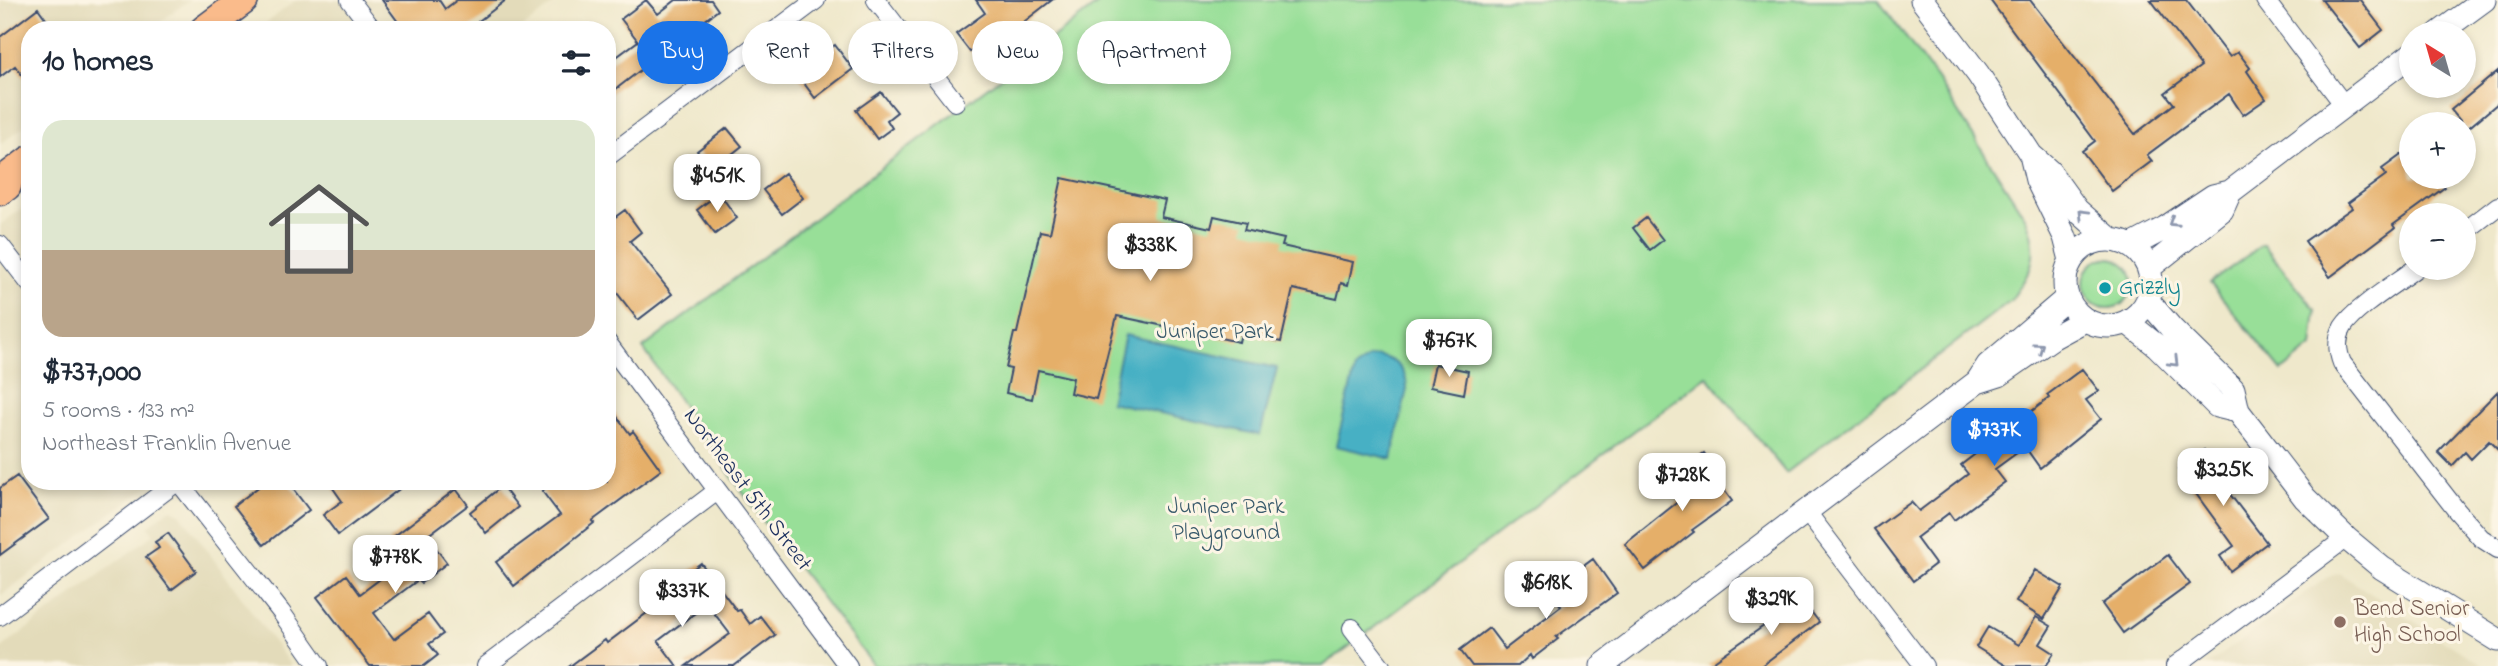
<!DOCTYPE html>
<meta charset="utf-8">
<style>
:root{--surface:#fff;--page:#f2f2f3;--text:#1f2937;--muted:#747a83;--line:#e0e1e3;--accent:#1a73e8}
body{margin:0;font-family:"Indie Flower",sans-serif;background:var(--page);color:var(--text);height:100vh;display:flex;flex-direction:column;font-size:26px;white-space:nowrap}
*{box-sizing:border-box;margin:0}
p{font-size:23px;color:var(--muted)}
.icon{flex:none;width:38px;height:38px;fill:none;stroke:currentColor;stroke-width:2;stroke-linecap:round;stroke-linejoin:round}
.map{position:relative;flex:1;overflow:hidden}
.sheet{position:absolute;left:21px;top:21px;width:595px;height:469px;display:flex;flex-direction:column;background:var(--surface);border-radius:28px;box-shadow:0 4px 10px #0003}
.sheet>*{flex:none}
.top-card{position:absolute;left:637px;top:21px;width:665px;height:63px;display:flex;gap:14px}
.needle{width:46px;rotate:323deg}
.controls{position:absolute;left:2399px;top:21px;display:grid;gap:14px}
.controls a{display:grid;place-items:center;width:77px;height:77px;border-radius:50%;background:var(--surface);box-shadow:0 4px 10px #0003;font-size:35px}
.price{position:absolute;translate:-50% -60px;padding:0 16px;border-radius:14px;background:#fff;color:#222;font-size:23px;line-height:46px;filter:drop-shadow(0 2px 4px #0008)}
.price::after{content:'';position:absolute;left:50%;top:42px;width:21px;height:16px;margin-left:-10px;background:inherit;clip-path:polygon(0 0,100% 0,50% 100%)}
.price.on{background:var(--accent);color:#fff}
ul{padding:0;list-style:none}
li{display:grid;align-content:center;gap:14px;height:371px;padding:0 21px}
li+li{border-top:2px solid var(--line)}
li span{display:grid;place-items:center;height:217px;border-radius:21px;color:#555}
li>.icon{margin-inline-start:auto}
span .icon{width:126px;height:126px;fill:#fffc;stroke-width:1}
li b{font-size:30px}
h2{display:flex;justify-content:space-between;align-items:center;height:84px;padding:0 21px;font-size:30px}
.pill{padding:0 24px;border-radius:32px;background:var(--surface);box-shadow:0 4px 10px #0003;font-size:24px;line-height:63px}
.pill.on{background:var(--accent);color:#fff}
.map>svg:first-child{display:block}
.built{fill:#e3dbba}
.green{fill:#98df98;stroke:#5a877b;stroke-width:2}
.water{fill:#46b0c4;stroke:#307091;stroke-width:2}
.building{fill:#e5af69}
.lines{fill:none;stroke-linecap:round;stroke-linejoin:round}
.minor-casing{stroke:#3b4b6e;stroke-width:20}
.tertiary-casing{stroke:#3b4b6e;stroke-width:25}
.primary-casing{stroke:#3b4b6e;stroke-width:31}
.minor{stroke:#fff;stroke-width:18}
.tertiary{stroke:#fff;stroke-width:23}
.primary{stroke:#fabb8b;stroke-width:28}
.oneway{stroke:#8d97ae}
.culture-dot{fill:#0f9aa8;stroke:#fcf5e5;stroke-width:2.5}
.education-dot{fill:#8d6e63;stroke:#fcf5e5;stroke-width:2.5}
.labels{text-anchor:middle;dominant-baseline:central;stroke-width:6;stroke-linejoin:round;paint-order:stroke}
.culture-label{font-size:23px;fill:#0d838f;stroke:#fcf5e5;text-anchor:start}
.park-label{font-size:23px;fill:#3a5b6c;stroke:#fcf5e5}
.street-label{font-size:23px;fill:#1b2f5e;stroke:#fcf5e5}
.education-label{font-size:23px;fill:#785e54;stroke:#fcf5e5;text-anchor:start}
</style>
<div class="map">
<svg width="2498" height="666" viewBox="0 0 2498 666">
<rect width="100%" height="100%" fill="#fcf5e5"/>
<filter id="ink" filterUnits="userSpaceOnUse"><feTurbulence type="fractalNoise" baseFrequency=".0143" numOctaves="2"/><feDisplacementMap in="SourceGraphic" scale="14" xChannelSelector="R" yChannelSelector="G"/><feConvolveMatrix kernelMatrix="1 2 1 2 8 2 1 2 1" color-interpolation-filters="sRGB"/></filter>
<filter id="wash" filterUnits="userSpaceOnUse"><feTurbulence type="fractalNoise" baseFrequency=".00686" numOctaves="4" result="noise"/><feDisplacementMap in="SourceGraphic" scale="28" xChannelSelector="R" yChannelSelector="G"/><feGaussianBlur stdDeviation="1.57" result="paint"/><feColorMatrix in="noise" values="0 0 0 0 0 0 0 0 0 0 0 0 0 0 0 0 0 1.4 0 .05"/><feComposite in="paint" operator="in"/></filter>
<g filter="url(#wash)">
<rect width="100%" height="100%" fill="#efe8cb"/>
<!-- built -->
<path class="built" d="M0,0H189L150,30H30V122L0,144Z
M296,0H559L520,30H257Z
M30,202V481H155L0,596V225Z
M171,509L180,513L291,666H0V649L154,534L148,526Z
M2339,573L2483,666H2206L2326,578Z"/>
<!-- green -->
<path class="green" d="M1103,0H1878L1937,79L2026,219C2041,255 2032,270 2011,300L1786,473L1707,376L1323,666H874L757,513L643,348Z
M2263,244L2316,310L2312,347L2282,371L2210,283Z
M2083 283a25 25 0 1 1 50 0a25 25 0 1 1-50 0Z"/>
<!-- water -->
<path class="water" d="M1125,335L1277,368L1260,435L1110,402Z
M1379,356C1397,360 1407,370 1407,389L1392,459L1336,446L1355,369L1369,358Z"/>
<g id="blocks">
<!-- building -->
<path class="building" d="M382,0H439L445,9L457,0H506L467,30H404Z
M646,0L658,14L676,0H711L718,10L607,96V64L638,41L621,19Z
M976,0H1052L1021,24L1024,27L1000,45L992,35L970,52L956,34L985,13Z
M1990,0H2030L2135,134L2174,104L2165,93L2201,66L2151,0H2186L2230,57L2238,52L2250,68L2247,71L2266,99L2243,115L2229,94L2147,155L2152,161L2112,191L2082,151L2095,141Z
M2322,0H2360L2383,30L2360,48Z
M38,8L54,30H30V85L15,66L0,77V37Z
M835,45L853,69L815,98L797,74Z
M2498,71V103L2467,129L2451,110Z
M881,92L897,112L887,120L892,128L877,139L856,110Z
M727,128L742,146L727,158L739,174L724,186L697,151Z
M2412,147V177H2437L2445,187L2393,225L2395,228L2330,277L2305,241L2352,208L2348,203L2386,175L2382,169Z
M785,173L803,198L782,214L763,190Z
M1062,178L1165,200L1161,217L1211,228L1214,216L1246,223L1244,230L1284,239L1282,246L1353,262L1348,285L1341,283L1337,299L1293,289L1281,342L1241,333L1239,342L1117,316L1096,399L1070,393L1073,378L1038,370L1032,399L1006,393L1011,369L1006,368L1014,333H1017L1040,231L1050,233Z
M719,193L737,218L715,234L697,210Z
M625,210L641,232L630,241L672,294L638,320L607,280V223Z
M1646,218L1663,240L1650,250L1633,228Z
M1435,364L1468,371L1464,394L1430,387Z
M2082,369L2099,391L2086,400L2101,419L2040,468L2025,447L1995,469L2005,482L1954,520L1949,513L1916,538L1935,564L1913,581L1874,529L1911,502L1919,511L1968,474L1961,465L2049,398L2047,395Z
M2498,391V450L2489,441L2471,459L2465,452L2452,466L2438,452Z
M607,403L630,434L633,431L661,470L592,521L594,523L514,586L496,562L560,515L542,491L555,481H607Z
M2204,450L2234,489L2229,493L2267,543L2230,571L2220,556L2234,546L2178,469Z
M1704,453L1720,475L1715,478L1732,501L1692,530L1694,532L1645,570L1625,544L1690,492L1676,473Z
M17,476L49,519L0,555V488Z
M266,481H287L309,510L264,545L234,506Z
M328,481H410L338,535L323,515L342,501Z
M502,486L518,507L486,533L470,512Z
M456,489L468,505L427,536L447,563L421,583L418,580L374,613L394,639L428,614L443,634L429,644L438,655L424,666H370L317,597L346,575L360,594L404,561L388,541Z
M168,533L196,571L171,590L146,557L159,548L155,542Z
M2168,555L2190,584L2123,633L2102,604Z
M1593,559L1617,593L1556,637L1558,639L1532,659L1530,655L1518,666H1472L1460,650L1489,628L1505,649L1561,606L1550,591Z
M701,563L737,611L740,610L750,624L760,616L775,635L734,666H686L730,634L707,604L658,641L677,666H570L605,640L607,643L664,600L659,594Z
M2035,570L2063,587L2044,619L2016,602Z
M1799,596L1819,622L1761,666H1707L1768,623L1767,621Z
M2036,617L2051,626L2040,644L2054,653L2046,666H2007L1976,647L1988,627L2019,645Z"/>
</g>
</g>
<g filter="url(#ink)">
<use href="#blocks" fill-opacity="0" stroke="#3b4b6e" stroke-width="2"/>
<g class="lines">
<!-- minor casing -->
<g class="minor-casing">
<path id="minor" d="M350,0L373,30
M876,0L955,102
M2265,0L2344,105
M607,157L816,0
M2464,232L2498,206
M0,245L30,284
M2416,268C2398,282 2354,309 2343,327C2336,339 2337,350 2342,363L2457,511L2481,538L2498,549
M607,342L848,666
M178,481L281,612L319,666
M1806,511L1924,666
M0,616L178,481
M1352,628L1381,666
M486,666L717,491
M2175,666L2346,538"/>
</g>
<!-- tertiary casing -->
<g class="tertiary-casing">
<path id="tertiary" d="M1922,0L1978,74L2031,155L2049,171L2077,210L2110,239
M2439,33L2484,0
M2031,155L2037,180L2065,237L2071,260
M2065 283a43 43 0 1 1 86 0a43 43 0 1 1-86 0Z
M2131,246L2165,228L2213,196L2230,192L2412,54
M2149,268L2222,210L2230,192
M2148,301L2172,329L2233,389L2238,411L2305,498L2346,538L2382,568L2498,640
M2127,322L2157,346L2217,406L2238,411
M1979,379L1988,365L2067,298
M1602,666L1977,382L1999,375L2052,338L2085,320"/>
</g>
<!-- primary casing -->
<g class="primary-casing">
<path id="primary" d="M204,30L244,0
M0,191L7,186L10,175L30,160"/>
</g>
<!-- minor -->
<use href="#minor" class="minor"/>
<!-- tertiary -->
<use href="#tertiary" class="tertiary"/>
<!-- primary -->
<use href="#primary" class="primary"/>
</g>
<!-- one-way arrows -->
<defs><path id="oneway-chevron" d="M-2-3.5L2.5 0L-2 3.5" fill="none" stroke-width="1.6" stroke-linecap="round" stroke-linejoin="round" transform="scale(1.75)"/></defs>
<g class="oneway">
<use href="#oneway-chevron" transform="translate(2083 214) rotate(-135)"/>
<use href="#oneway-chevron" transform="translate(2173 222) rotate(147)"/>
<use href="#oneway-chevron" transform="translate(2039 347) rotate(-35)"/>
<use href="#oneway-chevron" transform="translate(2174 362) rotate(45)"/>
</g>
</g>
<!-- markers -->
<circle class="culture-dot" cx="2105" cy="288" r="7"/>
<circle class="education-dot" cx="2340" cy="622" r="7"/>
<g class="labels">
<!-- culture labels -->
<g class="culture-label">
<text x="2119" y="288">Grizzly</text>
</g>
<!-- park labels -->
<g class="park-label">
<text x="1215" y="332">Juniper Park</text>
<text x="1226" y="507">Juniper Park<tspan x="1226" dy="26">Playground</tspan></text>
</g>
<!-- street labels -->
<g class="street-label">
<text transform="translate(747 490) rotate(53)">Northeast 5th Street</text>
</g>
<!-- education labels -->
<g class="education-label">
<text x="2354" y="609">Bend Senior<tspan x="2354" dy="26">High School</tspan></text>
</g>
</g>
</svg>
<div class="controls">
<a><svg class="needle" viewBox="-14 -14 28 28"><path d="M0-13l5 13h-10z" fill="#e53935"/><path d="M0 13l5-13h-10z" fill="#747a83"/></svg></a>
<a>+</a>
<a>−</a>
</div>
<b class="price" style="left:717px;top:214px">$451K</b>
<b class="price" style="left:1150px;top:283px">$338K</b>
<b class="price" style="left:1449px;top:379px">$767K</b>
<b class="price on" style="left:1994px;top:468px">$737K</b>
<b class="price" style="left:2223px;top:508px">$325K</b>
<b class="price" style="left:1682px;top:513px">$728K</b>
<b class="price" style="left:395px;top:595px">$778K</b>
<b class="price" style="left:1546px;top:621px">$618K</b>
<b class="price" style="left:682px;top:629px">$337K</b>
<b class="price" style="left:1771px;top:637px">$329K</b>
<div class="top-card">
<a class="pill on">Buy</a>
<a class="pill">Rent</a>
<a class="pill">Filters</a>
<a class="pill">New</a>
<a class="pill">Apartment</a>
</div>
<section class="sheet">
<h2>10 homes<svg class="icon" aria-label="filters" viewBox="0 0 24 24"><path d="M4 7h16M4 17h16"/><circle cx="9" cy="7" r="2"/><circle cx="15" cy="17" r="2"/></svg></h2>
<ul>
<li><span style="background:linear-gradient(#dfe7d0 60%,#b9a48a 0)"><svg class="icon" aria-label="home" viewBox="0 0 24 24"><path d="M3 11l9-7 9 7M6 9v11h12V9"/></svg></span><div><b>$737,000</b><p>5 rooms · 133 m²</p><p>Northeast Franklin Avenue</p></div></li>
</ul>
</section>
</div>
